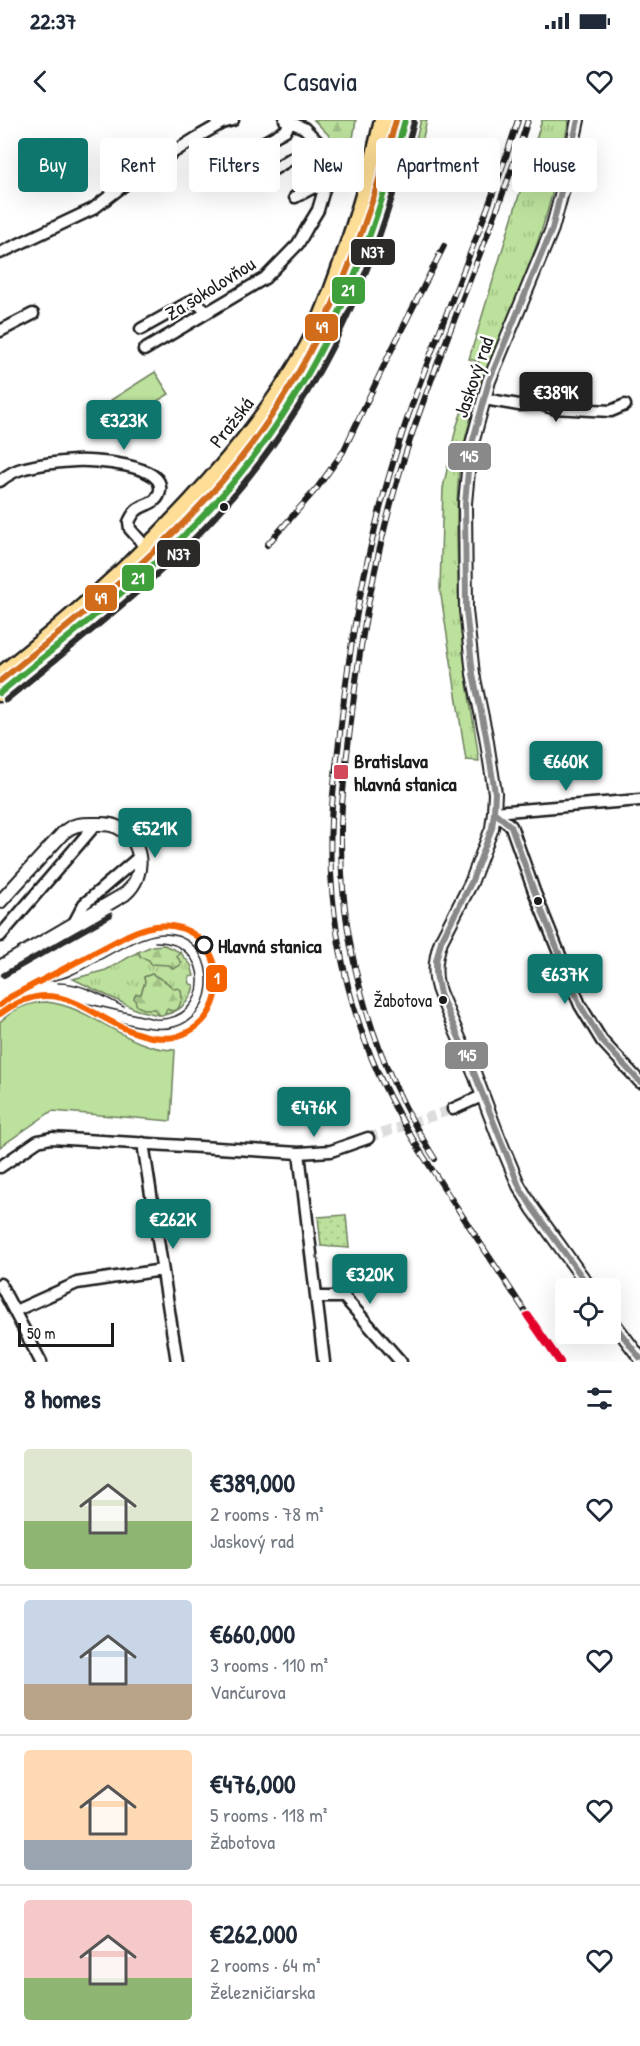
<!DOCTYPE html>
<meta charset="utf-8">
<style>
:root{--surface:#fff;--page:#f6f6f7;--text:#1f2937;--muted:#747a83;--line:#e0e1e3;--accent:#0f766e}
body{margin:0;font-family:"Patrick Hand",sans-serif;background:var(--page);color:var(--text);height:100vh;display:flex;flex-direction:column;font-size:22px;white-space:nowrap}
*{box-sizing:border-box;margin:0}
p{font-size:20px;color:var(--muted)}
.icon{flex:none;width:33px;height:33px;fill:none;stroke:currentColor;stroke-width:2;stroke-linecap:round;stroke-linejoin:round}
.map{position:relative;height:1242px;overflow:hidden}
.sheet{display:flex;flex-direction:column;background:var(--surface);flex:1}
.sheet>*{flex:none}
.top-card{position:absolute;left:18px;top:18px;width:604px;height:54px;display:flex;gap:12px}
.buttons{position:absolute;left:555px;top:1158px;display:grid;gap:12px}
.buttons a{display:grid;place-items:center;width:66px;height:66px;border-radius:6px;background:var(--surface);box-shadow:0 6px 24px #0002;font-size:30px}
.scale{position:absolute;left:18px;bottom:15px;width:96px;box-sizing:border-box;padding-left:6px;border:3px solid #1c1c1c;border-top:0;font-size:16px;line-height:21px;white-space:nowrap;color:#1c1c1c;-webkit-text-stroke:4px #fff;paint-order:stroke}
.price{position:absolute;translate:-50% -51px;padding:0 14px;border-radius:6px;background:var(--accent);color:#fff;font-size:20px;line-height:39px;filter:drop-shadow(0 2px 3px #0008)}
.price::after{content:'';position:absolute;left:50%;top:36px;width:18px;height:14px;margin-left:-9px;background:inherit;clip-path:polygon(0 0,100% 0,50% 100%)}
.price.on{background:#222;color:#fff}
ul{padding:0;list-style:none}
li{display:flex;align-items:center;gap:18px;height:150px;padding:0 24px}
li+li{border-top:2px solid var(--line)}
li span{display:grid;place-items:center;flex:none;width:168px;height:120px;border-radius:6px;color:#555}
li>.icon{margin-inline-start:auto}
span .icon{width:72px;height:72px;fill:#fffc;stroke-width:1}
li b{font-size:26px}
h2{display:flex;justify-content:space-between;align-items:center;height:72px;padding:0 24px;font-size:26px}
.tag{padding:0 21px;border-radius:6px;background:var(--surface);box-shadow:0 6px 24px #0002;font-size:21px;line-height:54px}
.tag.on{background:var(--accent);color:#fff}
.status{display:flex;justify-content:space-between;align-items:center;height:42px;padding:0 30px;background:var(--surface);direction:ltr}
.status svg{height:16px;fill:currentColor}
header{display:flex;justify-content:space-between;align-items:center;height:78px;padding:0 24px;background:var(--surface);font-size:27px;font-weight:600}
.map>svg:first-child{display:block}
.grass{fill:url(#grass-tufts);stroke:#6c7e5c;stroke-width:1.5}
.forest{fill:url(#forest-firs);stroke:#6c7e5c;stroke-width:1.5}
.park{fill:url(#park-dots);stroke:#6c7e5c;stroke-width:1.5}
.pitch{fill:#bce19c;stroke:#6c7e5c;stroke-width:1.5}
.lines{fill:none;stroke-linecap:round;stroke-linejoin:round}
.minor-tunnel{stroke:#ddd;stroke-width:10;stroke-dasharray:10 5;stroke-linecap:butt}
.minor-casing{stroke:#1c1c1c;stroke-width:15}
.tertiary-casing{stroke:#1c1c1c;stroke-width:16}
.primary-casing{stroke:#1c1c1c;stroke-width:21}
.minor{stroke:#fff;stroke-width:10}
.tertiary{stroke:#fff;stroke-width:12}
.primary{stroke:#fede96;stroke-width:16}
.tram{stroke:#1c1c1c;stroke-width:1.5}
.rail-casing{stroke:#1c1c1c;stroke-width:6}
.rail{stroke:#fff;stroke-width:4;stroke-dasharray:11;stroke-linecap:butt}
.bus-1-casing{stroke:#fff;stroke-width:10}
.bus-2-casing{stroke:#fff;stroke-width:10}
.bus-3-casing{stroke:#fff;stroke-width:10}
.bus-4-casing{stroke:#fff;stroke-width:10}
.bus-1{stroke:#3fa03b;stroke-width:6}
.bus-2{stroke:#2b2a29;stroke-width:6}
.bus-3{stroke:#d16c1a;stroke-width:6}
.bus-4{stroke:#898989;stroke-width:6}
.rail-1-casing{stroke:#fff;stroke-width:12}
.rail-1{stroke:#e4002b;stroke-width:8}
.tram-1-casing{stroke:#fff;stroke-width:10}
.tram-1{stroke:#f56200;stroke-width:6}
.bus-dot{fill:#1c1c1c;stroke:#fff;stroke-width:2}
.poi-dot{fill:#d1495b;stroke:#fff;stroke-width:2}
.stop-dot{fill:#fff;stroke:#1c1c1c;stroke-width:3}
.labels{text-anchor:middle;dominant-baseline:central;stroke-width:5;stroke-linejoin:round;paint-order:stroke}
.bus-label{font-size:18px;fill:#1c1c1c;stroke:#fff;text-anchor:end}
.street-label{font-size:20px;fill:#1c1c1c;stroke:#fff}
.poi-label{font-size:20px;font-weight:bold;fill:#1c1c1c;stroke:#fff;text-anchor:start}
.stop-label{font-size:20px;font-weight:bold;fill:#1c1c1c;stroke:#fff;text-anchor:start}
.line-badge{stroke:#fff;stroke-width:2}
.badge-label{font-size:16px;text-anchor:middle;font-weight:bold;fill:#fff}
</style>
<div class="status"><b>22:37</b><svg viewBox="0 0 49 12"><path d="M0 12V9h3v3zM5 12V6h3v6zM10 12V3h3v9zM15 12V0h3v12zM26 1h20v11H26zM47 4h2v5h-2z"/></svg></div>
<header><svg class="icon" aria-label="back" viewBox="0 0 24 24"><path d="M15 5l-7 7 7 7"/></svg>Casavia<svg class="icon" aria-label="heart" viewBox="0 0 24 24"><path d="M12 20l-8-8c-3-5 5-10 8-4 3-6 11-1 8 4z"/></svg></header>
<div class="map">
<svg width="640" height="1242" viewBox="0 0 640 1242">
<defs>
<pattern id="grass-tufts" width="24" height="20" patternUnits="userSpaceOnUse" patternTransform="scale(1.5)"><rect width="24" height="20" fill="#bce19c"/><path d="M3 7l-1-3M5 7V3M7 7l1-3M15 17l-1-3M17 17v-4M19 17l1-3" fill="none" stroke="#a1c086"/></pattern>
<pattern id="forest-firs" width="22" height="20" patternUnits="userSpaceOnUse" patternTransform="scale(1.5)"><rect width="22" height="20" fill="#bce19c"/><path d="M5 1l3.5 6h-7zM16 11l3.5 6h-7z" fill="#a1c086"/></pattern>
<pattern id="park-dots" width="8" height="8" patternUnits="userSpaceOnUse" patternTransform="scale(1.5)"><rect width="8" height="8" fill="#bce19c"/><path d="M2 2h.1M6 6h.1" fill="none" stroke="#a1c086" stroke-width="1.8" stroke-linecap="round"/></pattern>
</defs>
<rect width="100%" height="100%" fill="#fff"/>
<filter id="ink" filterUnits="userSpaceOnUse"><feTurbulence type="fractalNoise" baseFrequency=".0167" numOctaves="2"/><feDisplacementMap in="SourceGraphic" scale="12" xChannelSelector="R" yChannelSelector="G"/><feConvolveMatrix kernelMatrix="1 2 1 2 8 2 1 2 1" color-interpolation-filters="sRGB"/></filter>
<g filter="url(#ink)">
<!-- grass -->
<path class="grass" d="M391,0H396L366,109L364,110L363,109Z
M542,0H569C559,48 549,94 531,140C506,209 471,273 460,346C456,370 457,395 457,419C458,459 459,498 464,537C467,572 475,606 479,641L466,640L440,469L443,368L456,308L479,242L469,239Z
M138,832L141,837C160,839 165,855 180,832L191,845L194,856L189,857L190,864L194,865C191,881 181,891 164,895L167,889H170L174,869L166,862L152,854L144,857L145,862L141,874V887L155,889L158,895L137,890L73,859L106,850Z"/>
<!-- forest -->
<path class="forest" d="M314,0H356L350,37Z
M421,0H427L418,39L411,38Z
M164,825L180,832L177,837L182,843L179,846L173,849L169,845L151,844L149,840L141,837L138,832L152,826Z
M152,854L166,862L174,869L178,868L181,870L182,879L178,889L172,891L167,889L164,895H158L155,889H144L137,886L134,878L136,874H141L145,862L144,857Z"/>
<!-- park -->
<path class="park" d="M346,1095L349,1128L321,1126L318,1097Z"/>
<!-- pitch -->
<path class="pitch" d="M155,252L169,274L124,301L111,280Z
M47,882C93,887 128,930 175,930L171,1001L52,991L0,1027V902C13,889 28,882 47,882Z"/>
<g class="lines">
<!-- minor-tunnel -->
<path class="minor-tunnel" d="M368,1018L453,989"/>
<!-- minor casing -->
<g class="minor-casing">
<path id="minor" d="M259,25L286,10L290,2
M274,49L318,22
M295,77L314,67L324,70
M0,133L93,89L137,55L201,15L222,3L233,0
M141,209L193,180L208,192
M0,211L33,194
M144,230L265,158L298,124L307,108L318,90L330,49L328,32L304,8L285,0
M484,279L519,285L540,284L553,288L611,291L625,285
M0,361C6,356 16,350 25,348C41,344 59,342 75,341C93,340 164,344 160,370C158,385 145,383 137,390C133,393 131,398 129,402L130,409L147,428
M494,692L511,706L534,771L580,885L602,921L640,962
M494,692L640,680
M73,805L84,784L139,737
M0,816L96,704
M453,989L482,976
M143,1023L177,1242
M299,1033L324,1242
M0,1047L38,1021L51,1018L299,1033L331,1031L368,1018
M0,1164L41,1242
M317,1177H344L401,1242
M15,1191L77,1163L162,1150"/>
</g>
<!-- tertiary casing -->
<g class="tertiary-casing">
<path id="tertiary" d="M578,0L563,69L552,109L489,261L470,331L465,383L466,490L473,554L486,616L495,673L494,692L492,708L471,763L441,821C435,838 433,857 440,874L475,955L498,1016L519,1066L533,1089L590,1168
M0,782L63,713C73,704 81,704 93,704C101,704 110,703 117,707C144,721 147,755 125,774L0,847
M610,1198L640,1238"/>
</g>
<!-- primary casing -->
<g class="primary-casing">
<path id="primary" d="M0,556C90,485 175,408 247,317C272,285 296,252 314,215C324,195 331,174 339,152C357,102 372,52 383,0
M0,573C73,512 150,453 215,383C318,270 369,147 405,0"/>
</g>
<!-- minor -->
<use href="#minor" class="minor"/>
<!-- tertiary -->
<use href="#tertiary" class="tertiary"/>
<!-- primary -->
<use href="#primary" class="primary"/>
<!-- tram -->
<path class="tram" d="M58,863C83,863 103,876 124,887
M31,866C44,861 58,861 71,855C96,844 137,814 163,814C216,813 223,894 174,907C155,912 120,903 102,896
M67,879L155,899C212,903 213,820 155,822"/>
<!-- rail casing -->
<g class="rail-casing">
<path id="rail" d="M518,0C488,96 447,187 413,282C378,380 355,483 343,587C339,625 333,663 331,701C327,782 342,865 372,939C394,993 426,1041 458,1089C481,1125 505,1160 528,1196
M267,425L317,368L343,332L389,235L444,126
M435,1039C375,945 342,837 341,725C340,678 348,630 353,584C364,494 382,403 411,317C447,210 494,108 528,0
M559,1240L560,1242"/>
</g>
<!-- rail -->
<use href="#rail" class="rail"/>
<!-- bus-1 casing -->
<g class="bus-1-casing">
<path id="bus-1" d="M0,573C73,512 151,454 215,383C318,269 366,146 405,0"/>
</g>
<!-- bus-2 casing -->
<g class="bus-2-casing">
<path id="bus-2" d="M6,580C80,519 159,460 223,388C326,270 374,152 414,2
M4,855L110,795"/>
</g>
<!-- bus-3 casing -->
<g class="bus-3-casing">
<path id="bus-3" d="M0,561C71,503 145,446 207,378C308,268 358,142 396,0"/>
</g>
<!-- bus-4 casing -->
<g class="bus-4-casing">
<path id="bus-4" d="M578,0L552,109L489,261L470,331L465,383L466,490L473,554L486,616L495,673L494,692L492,708L471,763L441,821L436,841V854L440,874L475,955L519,1066L533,1089L590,1168
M494,692L511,706L534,771L580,885L602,921L640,962
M610,1199L640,1238"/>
</g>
<!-- bus-1 -->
<use href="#bus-1" class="bus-1"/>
<!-- bus-2 -->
<use href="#bus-2" class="bus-2"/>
<!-- bus-3 -->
<use href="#bus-3" class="bus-3"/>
<!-- bus-4 -->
<use href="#bus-4" class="bus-4"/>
<!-- rail-1 casing -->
<g class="rail-1-casing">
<path id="rail-1" d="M528,1196L560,1242"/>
</g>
<!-- rail-1 -->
<use href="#rail-1" class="rail-1"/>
<!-- tram-1 casing -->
<g class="tram-1-casing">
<path id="tram-1" d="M0,885L10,877L128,815C217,771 250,893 178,916C170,919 160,918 151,917C92,905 62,847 0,894"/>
</g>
<!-- tram-1 -->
<use href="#tram-1" class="tram-1"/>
</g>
</g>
<!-- markers -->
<g class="bus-dot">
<circle cx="224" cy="387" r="5"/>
<circle cx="538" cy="781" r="5"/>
<circle cx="443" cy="880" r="5"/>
</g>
<rect class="poi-dot" x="333" y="644" width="16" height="16" rx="3"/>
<circle class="stop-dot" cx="204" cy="825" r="8"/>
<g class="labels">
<!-- bus labels -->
<g class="bus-label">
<text x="432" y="880">Žabotova</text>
</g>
<!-- street labels -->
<g class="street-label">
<text transform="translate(210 168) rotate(-32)">Za sokolovňou</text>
<text transform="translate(473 257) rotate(-71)">Jaskový rad</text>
<text transform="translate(231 302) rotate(-52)">Pražská</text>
</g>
<!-- poi labels -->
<g class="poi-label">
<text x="354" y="640">Bratislava<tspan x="354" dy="23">hlavná stanica</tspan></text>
</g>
<!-- stop labels -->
<g class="stop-label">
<text x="218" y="825">Hlavná stanica</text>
</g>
</g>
<g class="line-badge">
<rect x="350" y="118" width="46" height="28" rx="6" fill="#2b2a29"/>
<rect x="331" y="156" width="35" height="29" rx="6" fill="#3fa03b"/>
<rect x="304" y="193" width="35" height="29" rx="6" fill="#d16c1a"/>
<rect x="447" y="322" width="45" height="29" rx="6" fill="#898989"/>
<rect x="156" y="419" width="45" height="29" rx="6" fill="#2b2a29"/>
<rect x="121" y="444" width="34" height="28" rx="6" fill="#3fa03b"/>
<rect x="84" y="464" width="34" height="28" rx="6" fill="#d16c1a"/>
<rect x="205" y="844" width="23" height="29" rx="6" fill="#f56200"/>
<rect x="444" y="921" width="45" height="29" rx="6" fill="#898989"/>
</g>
<g class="badge-label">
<text x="373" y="138">N37</text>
<text x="348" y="176">21</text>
<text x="322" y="213">49</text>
<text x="469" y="342">145</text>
<text x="179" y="440">N37</text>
<text x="138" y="464">21</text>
<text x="101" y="484">49</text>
<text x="217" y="864">1</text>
<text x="467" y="941">145</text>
</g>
</svg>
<div class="buttons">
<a><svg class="icon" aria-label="locate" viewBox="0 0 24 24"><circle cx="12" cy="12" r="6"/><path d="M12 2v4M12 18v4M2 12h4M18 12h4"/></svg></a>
</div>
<div class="scale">50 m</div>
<b class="price on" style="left:556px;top:303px">€389K</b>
<b class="price" style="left:124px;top:331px">€323K</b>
<b class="price" style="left:566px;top:672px">€660K</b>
<b class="price" style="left:155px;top:739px">€521K</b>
<b class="price" style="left:565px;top:885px">€637K</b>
<b class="price" style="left:314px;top:1018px">€476K</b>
<b class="price" style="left:173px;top:1130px">€262K</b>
<b class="price" style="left:370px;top:1185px">€320K</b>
<div class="top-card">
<a class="tag on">Buy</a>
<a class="tag">Rent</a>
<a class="tag">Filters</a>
<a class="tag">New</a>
<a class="tag">Apartment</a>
<a class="tag">House</a>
</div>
</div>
<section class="sheet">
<h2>8 homes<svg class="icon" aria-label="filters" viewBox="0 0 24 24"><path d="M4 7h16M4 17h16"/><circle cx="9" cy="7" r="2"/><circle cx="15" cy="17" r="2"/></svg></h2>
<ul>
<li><span style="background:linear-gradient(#dfe7d0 60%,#8fb573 0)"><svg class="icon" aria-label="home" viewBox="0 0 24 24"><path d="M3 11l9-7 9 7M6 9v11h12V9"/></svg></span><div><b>€389,000</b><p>2 rooms · 78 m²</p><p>Jaskový rad</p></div><svg class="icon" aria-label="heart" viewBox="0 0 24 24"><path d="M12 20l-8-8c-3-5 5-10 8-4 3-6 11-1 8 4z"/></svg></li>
<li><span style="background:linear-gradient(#c9d6e8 70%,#b9a48a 0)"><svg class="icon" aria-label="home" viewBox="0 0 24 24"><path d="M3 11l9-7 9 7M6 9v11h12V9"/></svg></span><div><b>€660,000</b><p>3 rooms · 110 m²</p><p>Vančurova</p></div><svg class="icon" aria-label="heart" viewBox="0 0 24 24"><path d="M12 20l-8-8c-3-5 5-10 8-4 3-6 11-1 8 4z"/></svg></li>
<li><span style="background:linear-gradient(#ffd9b3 75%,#9aa5b1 0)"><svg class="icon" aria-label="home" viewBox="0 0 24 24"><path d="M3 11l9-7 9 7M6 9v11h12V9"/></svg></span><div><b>€476,000</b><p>5 rooms · 118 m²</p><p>Žabotova</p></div><svg class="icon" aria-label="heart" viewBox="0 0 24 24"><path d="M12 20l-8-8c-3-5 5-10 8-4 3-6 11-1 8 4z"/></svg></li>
<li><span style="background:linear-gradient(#f6c9c9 65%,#8fb573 0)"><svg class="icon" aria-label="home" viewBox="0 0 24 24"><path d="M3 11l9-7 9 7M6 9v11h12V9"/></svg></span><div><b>€262,000</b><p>2 rooms · 64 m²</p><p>Železničiarska</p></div><svg class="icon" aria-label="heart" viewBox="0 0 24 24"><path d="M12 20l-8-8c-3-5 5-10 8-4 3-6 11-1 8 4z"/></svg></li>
</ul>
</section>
